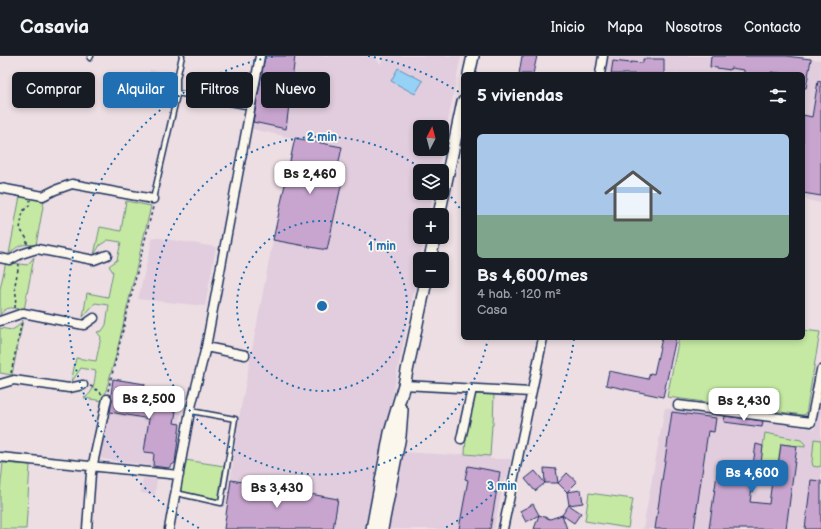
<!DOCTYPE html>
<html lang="es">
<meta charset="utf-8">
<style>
:root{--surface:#171b24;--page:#20242c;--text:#f1f3f6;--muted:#9ea1a6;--line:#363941;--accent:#1f6fb2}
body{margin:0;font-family:"Balsamiq Sans",sans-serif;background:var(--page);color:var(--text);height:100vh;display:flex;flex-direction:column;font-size:15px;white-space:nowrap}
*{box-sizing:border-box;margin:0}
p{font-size:13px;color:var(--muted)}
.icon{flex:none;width:22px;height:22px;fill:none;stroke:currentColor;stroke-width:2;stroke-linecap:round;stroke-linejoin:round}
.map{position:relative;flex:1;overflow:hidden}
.panel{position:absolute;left:461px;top:16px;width:344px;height:268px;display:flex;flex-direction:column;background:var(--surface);border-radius:6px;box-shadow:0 2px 6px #0003}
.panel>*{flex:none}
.top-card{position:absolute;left:12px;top:16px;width:380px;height:36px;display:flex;gap:8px}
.needle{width:26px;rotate:6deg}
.buttons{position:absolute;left:413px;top:64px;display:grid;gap:8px}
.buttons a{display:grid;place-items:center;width:36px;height:36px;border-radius:6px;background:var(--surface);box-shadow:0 2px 6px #0003;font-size:20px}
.price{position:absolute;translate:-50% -34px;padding:0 9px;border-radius:8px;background:#fff;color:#222;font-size:13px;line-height:26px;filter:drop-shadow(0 1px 2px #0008)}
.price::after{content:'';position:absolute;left:50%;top:24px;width:12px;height:9px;margin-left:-6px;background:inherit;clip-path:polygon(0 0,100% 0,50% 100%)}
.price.active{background:var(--accent);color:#fff}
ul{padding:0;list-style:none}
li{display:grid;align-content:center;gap:8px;height:212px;padding:0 16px}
li span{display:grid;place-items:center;height:124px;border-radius:6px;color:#555}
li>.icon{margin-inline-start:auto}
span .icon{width:72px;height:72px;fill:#fffc;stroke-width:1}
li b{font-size:17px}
h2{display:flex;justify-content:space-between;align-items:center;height:48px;padding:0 16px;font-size:17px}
.chip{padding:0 14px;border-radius:6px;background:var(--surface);box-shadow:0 2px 6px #0003;font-size:14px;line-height:36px}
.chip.active{background:var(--accent);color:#fff}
header{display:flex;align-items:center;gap:24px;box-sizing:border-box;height:56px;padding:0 20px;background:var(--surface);border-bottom:1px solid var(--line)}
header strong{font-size:19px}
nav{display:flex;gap:22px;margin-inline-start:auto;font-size:14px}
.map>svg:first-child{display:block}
.built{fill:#e1cddd;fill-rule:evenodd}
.green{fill:#c5e9a3;stroke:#708c80}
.water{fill:#95d2f6;stroke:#6491b9}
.building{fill:#c8a5cf;stroke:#1b2f5e}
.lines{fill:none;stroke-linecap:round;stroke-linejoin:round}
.lane-casing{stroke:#1b2f5e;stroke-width:7}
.street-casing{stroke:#1b2f5e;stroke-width:11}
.secondary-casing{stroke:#1b2f5e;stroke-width:14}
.path{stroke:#1b2f5e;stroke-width:1.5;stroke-dasharray:3 3;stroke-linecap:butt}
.lane{stroke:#fbf7ec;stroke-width:4}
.street{stroke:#fbf7ec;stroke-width:8}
.secondary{stroke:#fbf7ec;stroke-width:11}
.ring{fill:none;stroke:#1f6fb2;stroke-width:2;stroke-dasharray:2 4}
.centre{fill:#1f6fb2;stroke:#fbf7ec;stroke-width:2}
.ring-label{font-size:12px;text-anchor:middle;font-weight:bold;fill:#1f6fb2;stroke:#fbf7ec;stroke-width:3.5;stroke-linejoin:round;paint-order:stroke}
</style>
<header>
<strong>Casavia</strong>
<nav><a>Inicio</a><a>Mapa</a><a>Nosotros</a><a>Contacto</a></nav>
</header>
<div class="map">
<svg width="821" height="473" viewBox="0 0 821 473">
<rect width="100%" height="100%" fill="#ecdee3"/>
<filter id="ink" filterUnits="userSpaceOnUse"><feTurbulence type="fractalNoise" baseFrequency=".025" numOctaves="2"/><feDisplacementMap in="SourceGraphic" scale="8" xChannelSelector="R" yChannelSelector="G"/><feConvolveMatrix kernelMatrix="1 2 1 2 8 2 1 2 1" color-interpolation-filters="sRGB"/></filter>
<g filter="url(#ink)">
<!-- built -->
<path class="built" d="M264,0H373L381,8L382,0H461L438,115H420V137H433L429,159H420V181H425L365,473H224L239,362L273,184L294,82L252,73ZM420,71H442V93H420Z
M608,0H786L821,4V147L803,143V18H604Z
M150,14L167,17L165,33L148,30Z
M153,181L216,191L205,250L138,243Z
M113,323L145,328L142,342L182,349L175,407L168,412L103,403L100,402Z
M821,344V473H643L665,352L815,373Z
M401,396L454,399L459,398H465L490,400V403H511L507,422L504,425L494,473H386Z
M143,422L157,423L155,439L141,437Z"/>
<!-- green -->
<path class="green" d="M20,140L44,145L36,189C21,188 20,188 9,198Z
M126,145L151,150L116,299L103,345L84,342C95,337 94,325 96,315L81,312L71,327L76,302L96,305L101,281L97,276L102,275L106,269L109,249L95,247L83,261L87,237L108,241L113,216L109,210L117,204L121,186L108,184L100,189L94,199L100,171L121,175Z
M34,201L24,254C13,252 7,249 0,259V233L6,206L27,209L30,206Z
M23,264L12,319L0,317V272L12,274L17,271Z
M803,274L820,276L806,358L803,359L667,341L679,282H803Z
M476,336L494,337L493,369H492L490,400L465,398L467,365L472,340Z
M765,377L801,384L805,388V391L781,388L776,421H770L771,411L760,410Z
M814,383L821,384V410L817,411L813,410L812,406Z
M185,404L224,410L218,443L180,436Z
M3,407L30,409L26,473H0V436Z
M589,437L633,443L628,472L585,465Z"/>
<!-- water -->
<path class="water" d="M398,12L423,25L415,38L391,25Z"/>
<!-- building -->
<path class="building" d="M265,0H295L286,73L253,66Z
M522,0H537L533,18H519Z
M711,0H786L811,3L806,32H803V18H787L771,16V18H744V14L730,12V14L710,11Z
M643,3H664V18H611L613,5L631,7V6L643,7Z
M818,25L821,26V140L803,137V59L812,61Z
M295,82L342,91L336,120L343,121L327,194L273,184Z
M662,282H676L663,341L606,329L609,315L648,323L650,317L654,318Z
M113,323L145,328L142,342L173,348V355H176L174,367L180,368L175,407L172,409L168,412L153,410L154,397L144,396L149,363L110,356L112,344L111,339Z
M672,356L716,362L714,376L708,375L694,473H655Z
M725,360L763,365L762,371L724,366Z
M756,388L763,390L760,417H754L750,446L769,448L772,425L776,426L781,388L797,390L786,473H709L719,405L753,409Z
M468,410L500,416L490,473H459L468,424L465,423Z
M544,412L556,413L558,427H545Z
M535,415L545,427L535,435L525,423Z
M567,417L577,426L567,436L558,427Z
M231,424L338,443L333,473H224Z
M811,424L821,425V473H805Z
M581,434L583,447L569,449L567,436Z
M533,448L539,459L526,466L520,455Z
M569,449L581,457L574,467L562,459Z
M539,459L550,463L562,459L567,473H534Z"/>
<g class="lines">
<!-- lane casing -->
<g class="lane-casing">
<path id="lane" d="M90,2L91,0
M177,37L251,51
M153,143L177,39V22L182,0
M176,437L221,447L235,363L191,355"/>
</g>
<!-- street casing -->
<g class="street-casing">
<path id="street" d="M600,18L603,0
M0,132L43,140L55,134L72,128L153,143
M0,202L10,204L21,198L37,193L94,204L107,199
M0,265L23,257L84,269L94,262
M206,291L245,299
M0,328L14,324L69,332L83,329
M404,329L531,336
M678,349L811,366L821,314
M461,383L472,333
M0,401L179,419
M87,473L91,417L107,343
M169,473L190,355L206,291L260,0
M503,473L543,282"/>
</g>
<!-- secondary casing -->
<g class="secondary-casing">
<path id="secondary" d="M469,18L473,0
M439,159L463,46
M430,203L435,181
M372,473L390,377L404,329L426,225
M382,473L400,380L402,354"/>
</g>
<!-- path -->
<path class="path" d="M27,188V183L20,173L23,155L29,150L30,144
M15,252L16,239L15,229L19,208
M11,317L22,265
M90,330L93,331L102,338
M108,335L153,151"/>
<!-- lane -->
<use href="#lane" class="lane"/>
<!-- street -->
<use href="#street" class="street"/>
<!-- secondary -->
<use href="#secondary" class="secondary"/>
</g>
</g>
<!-- distance rings -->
<g class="ring">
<circle cx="322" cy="250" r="85"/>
<path d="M488 282A169 169 0 1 1 423 114M443 132A169 169 0 0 1 463 157"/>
<path d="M574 283A254 254 0 0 1 445 472M199 472A254 254 0 0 1 276 0M368 0A254 254 0 0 1 462 38"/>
</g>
<circle cx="322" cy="250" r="6" class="centre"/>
<g class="ring-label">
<text x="322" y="85">2 min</text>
<text x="382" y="194">1 min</text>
<text x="502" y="434">3 min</text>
</g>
</svg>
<div class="buttons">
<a><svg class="needle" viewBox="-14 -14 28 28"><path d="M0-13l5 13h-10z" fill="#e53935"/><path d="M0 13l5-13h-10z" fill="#9ea1a6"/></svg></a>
<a><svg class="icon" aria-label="layers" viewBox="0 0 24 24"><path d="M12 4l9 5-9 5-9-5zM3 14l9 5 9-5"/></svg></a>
<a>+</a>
<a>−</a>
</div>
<b class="price" style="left:310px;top:139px">Bs 2,460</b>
<b class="price" style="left:149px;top:364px">Bs 2,500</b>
<b class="price" style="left:744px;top:366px">Bs 2,430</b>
<b class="price active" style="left:752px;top:438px">Bs 4,600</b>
<b class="price" style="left:277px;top:453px">Bs 3,430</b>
<div class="top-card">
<a class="chip">Comprar</a>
<a class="chip active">Alquilar</a>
<a class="chip">Filtros</a>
<a class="chip">Nuevo</a>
</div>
<section class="panel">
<h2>5 viviendas<svg class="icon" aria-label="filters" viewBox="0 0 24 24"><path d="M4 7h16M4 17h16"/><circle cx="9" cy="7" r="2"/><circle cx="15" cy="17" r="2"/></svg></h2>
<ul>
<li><span style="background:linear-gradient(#a9c7e8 65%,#7fa58c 0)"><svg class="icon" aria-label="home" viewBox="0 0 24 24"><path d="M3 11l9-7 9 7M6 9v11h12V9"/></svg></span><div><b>Bs 4,600/mes</b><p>4 hab. · 120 m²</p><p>Casa</p></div></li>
</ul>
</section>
</div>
